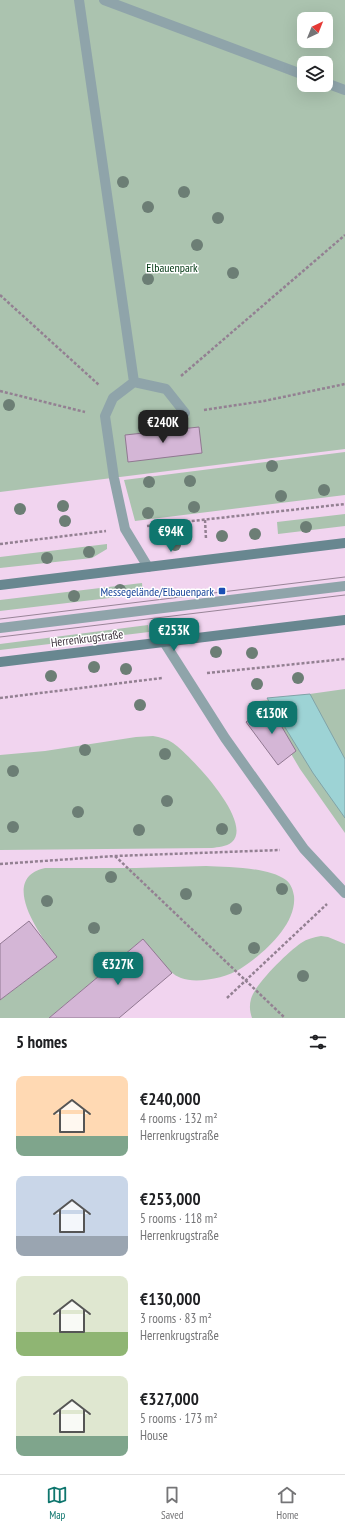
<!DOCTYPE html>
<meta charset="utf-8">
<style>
:root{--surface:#fff;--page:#f2f2f2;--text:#202124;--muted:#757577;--line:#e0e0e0;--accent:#0f766e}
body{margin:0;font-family:"PT Sans Narrow",sans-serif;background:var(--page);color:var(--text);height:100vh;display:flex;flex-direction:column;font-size:15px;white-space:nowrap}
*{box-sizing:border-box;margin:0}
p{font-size:13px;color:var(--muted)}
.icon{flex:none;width:22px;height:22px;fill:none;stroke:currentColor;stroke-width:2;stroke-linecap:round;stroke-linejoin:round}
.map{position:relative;height:1018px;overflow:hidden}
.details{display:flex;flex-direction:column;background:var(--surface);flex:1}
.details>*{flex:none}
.needle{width:26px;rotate:43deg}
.tools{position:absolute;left:297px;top:12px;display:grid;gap:8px}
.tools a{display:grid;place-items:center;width:36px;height:36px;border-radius:8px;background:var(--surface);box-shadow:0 4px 16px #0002;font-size:20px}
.price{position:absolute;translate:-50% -34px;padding:0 9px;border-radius:8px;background:var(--accent);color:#fff;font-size:13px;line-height:26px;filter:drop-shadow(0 1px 2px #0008)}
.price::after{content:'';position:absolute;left:50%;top:24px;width:12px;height:9px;margin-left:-6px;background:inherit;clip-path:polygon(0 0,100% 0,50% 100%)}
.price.on{background:#222;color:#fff}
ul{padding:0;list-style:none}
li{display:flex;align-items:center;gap:12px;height:100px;padding:0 16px}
li span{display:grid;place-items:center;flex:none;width:112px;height:80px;border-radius:8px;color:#555}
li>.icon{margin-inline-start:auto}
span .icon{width:48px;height:48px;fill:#fffc;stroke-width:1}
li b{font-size:17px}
h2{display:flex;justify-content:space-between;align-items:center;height:48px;padding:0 16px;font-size:17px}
.dock{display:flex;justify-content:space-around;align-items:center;height:56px;border-top:1px solid var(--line);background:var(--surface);font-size:11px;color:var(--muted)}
.dock a{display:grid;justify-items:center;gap:2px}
.dock .on{color:var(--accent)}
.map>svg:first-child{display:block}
.green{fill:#abc3af;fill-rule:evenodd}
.water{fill:#9dd3d5;stroke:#81a3a8}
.building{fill:#d4b6d6;stroke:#907891}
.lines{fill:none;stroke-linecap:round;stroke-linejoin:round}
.path{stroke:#938092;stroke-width:2.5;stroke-dasharray:3 2;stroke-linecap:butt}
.lane{stroke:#8fa4aa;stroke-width:10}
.street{stroke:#8fa4aa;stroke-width:10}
.secondary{stroke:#688790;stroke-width:10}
.tram{stroke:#998598;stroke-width:1}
.tree{fill:#6c7e75}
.transit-dot{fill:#1a4fb4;stroke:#fff;stroke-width:1.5}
.labels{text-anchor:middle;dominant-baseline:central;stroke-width:3;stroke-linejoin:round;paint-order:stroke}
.park-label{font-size:12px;fill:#003812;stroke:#fff}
.transit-label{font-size:12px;fill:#164399;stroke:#fff;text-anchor:end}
.street-label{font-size:12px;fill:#3f343f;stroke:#fff}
</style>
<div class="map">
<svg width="345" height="1018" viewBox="0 0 345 1018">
<rect width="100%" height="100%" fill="#f1d4ef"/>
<!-- green -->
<path class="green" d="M0,0H345V449L0,492ZM304,19H326V41H304ZM304,63H326V85H304Z
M345,452V495L135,521L124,480Z
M345,514V526L278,534L277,522Z
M107,544V549L92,558L0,568V557Z
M142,583L143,594L0,611V600Z
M148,625L149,632L0,650V644Z
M345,689V833L300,769L260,701Z
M153,736C160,737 167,739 173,743C190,755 254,822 232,842C226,847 218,847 212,848L0,850V755L45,751L136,737Z
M206,866C228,867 268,867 286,880C291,884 293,890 294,896C297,925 262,955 240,969C226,978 196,984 181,978C167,973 153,951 143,939L49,1018H0V1000L57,957C37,932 0,878 45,868H136Z
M321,936L328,937L345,944V1018H252C250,1012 249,1006 251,999C255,984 287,953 301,943C307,939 314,937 321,936Z"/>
<!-- water -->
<path class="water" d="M310,694L345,759V818L313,773L267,698Z"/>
<!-- building -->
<path class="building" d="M199,427L202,453L128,462L125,435Z
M269,705L296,751L278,765L246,722Z
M29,921L57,957L0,1000V944Z
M143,939L172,973L119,1018H49Z"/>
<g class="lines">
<!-- path -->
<path class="path" d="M0,295L99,385
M181,376L345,235
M0,391L85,412
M204,410L264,401L345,384
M205,520L206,539
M147,526L345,504
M0,544L106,531
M207,673L345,659
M0,698L162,678
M115,856L285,1018
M0,864L115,856L280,850
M227,998L327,904"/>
<!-- lane -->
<path class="lane" d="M0,628L345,586"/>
<!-- street -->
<path class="street" d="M79,0L134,382
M104,0L304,75
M326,83L345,90
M134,382L113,398L105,416L114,478L125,529L148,567
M134,382L166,389L185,413
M164,642L225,738L304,849L345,893"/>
<!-- secondary -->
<path class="secondary" d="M0,585L345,543
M0,662L345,620"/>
<!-- tram -->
<path class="tram" d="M0,619L345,577
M0,637L345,595"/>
</g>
<!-- trees -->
<g class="tree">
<circle cx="123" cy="182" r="6"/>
<circle cx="184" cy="192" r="6"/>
<circle cx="148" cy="207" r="6"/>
<circle cx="218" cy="218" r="6"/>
<circle cx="197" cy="245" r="6"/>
<circle cx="233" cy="273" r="6"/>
<circle cx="148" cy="279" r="6"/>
<circle cx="9" cy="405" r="6"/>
<circle cx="272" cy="466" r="6"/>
<circle cx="190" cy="481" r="6"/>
<circle cx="149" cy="482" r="6"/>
<circle cx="324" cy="490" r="6"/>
<circle cx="281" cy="496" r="6"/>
<circle cx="63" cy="506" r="6"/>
<circle cx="194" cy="507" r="6"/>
<circle cx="20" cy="509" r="6"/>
<circle cx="148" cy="513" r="6"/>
<circle cx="65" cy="521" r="6"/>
<circle cx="306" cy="527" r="6"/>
<circle cx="255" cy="534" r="6"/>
<circle cx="222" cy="536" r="6"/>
<circle cx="175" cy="545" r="6"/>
<circle cx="89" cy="552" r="6"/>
<circle cx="47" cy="558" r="6"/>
<circle cx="120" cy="590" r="6"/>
<circle cx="74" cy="596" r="6"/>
<circle cx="216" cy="652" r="6"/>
<circle cx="252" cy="653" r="6"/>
<circle cx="94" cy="667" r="6"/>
<circle cx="126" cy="669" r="6"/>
<circle cx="51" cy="676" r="6"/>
<circle cx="298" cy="678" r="6"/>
<circle cx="257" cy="684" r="6"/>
<circle cx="140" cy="705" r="6"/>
<circle cx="85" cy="750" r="6"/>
<circle cx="165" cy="754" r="6"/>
<circle cx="13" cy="771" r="6"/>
<circle cx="167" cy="801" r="6"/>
<circle cx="78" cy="812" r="6"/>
<circle cx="13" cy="827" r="6"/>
<circle cx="222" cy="829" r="6"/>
<circle cx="139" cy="830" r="6"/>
<circle cx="111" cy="877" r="6"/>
<circle cx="282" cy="889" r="6"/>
<circle cx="186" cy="894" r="6"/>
<circle cx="47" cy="901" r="6"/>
<circle cx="236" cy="909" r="6"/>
<circle cx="94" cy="928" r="6"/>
<circle cx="254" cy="948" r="6"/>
<circle cx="303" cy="976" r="6"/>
</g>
<!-- markers -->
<rect class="transit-dot" x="218" y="587" width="8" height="8" rx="2"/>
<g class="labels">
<!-- park labels -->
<g class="park-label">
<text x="172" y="267">Elbauenpark</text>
</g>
<!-- transit labels -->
<g class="transit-label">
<text x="214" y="591">Messegelände/Elbauenpark</text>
</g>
<!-- street labels -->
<g class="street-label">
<text transform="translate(87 638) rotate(-7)">Herrenkrugstraße</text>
</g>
</g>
</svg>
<div class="tools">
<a><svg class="needle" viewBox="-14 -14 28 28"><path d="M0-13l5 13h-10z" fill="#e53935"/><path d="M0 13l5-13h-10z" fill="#757577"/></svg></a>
<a><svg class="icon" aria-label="layers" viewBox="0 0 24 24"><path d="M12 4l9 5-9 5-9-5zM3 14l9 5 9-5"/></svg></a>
</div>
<b class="price on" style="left:163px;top:444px">€240K</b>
<b class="price" style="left:171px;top:553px">€94K</b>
<b class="price" style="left:174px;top:652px">€253K</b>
<b class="price" style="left:272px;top:735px">€130K</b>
<b class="price" style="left:118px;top:986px">€327K</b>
</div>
<section class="details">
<h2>5 homes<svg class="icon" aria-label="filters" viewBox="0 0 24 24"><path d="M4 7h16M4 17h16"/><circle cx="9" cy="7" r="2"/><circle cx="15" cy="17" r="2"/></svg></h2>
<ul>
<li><span style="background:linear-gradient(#ffd9b3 75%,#7fa58c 0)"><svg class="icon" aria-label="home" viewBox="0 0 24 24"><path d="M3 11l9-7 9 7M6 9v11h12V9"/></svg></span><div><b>€240,000</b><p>4 rooms · 132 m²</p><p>Herrenkrugstraße</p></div></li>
<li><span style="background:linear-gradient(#c9d6e8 75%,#9aa5b1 0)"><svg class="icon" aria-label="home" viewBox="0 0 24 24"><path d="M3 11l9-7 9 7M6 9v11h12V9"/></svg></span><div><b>€253,000</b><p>5 rooms · 118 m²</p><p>Herrenkrugstraße</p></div></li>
<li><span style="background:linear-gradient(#dfe7d0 70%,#8fb573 0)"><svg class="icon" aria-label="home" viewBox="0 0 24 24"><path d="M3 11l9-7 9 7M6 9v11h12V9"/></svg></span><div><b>€130,000</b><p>3 rooms · 83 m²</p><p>Herrenkrugstraße</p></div></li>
<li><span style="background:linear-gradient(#dfe7d0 75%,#7fa58c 0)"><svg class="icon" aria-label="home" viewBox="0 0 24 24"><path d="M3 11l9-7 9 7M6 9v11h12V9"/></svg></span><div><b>€327,000</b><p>5 rooms · 173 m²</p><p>House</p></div></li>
</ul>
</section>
<nav class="dock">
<a class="on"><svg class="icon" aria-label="map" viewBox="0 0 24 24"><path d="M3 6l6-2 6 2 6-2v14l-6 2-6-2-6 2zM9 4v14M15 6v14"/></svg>Map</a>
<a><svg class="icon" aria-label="saved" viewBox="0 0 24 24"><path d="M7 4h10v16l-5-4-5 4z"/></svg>Saved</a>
<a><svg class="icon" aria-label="home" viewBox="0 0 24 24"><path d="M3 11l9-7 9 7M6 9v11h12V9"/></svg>Home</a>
</nav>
